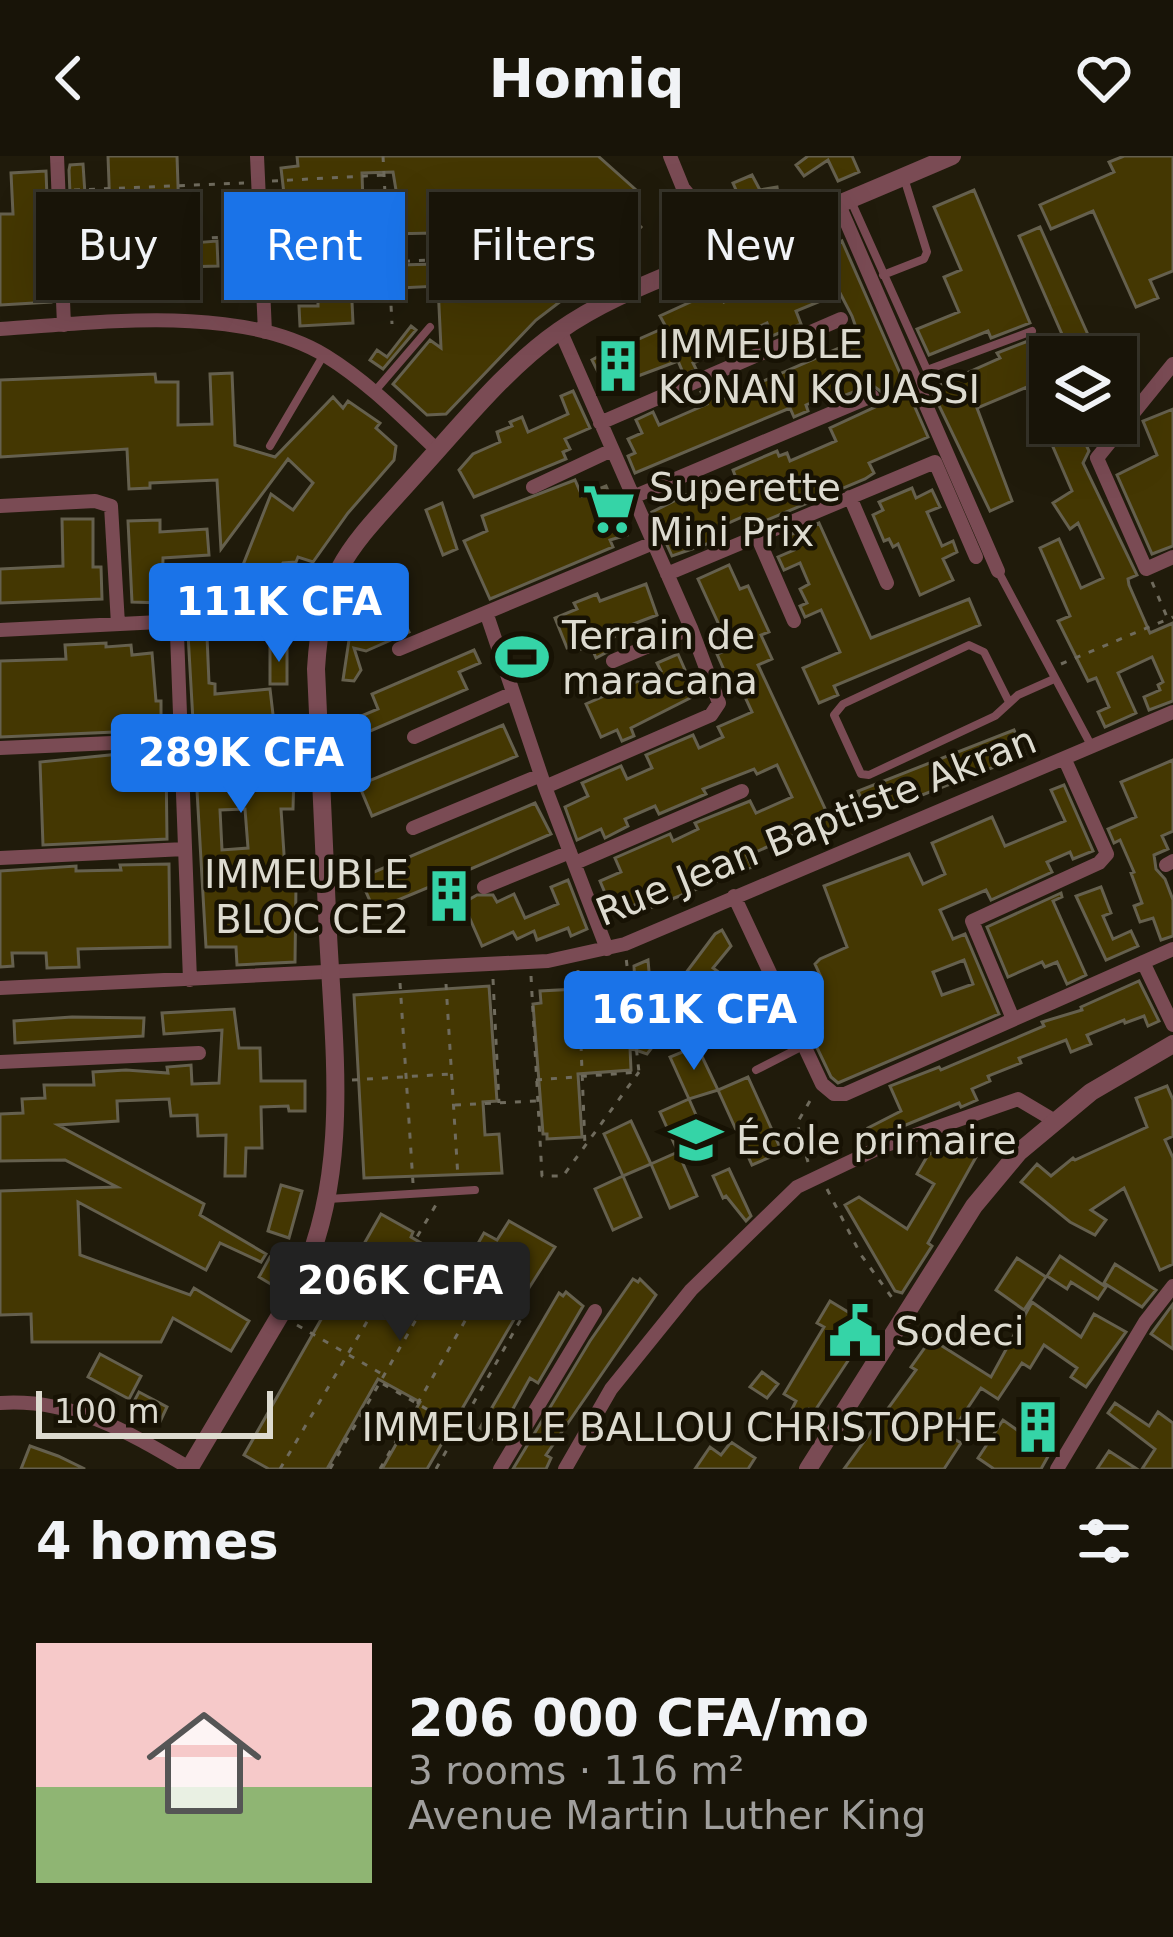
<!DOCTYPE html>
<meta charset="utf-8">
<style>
:root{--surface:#181408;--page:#252116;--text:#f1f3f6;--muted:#9f9e9c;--line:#363329;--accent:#1a73e8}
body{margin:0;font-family:"DejaVu Sans",sans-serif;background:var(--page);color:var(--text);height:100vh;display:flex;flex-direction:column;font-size:45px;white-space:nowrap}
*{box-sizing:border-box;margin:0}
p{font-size:39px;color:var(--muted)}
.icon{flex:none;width:66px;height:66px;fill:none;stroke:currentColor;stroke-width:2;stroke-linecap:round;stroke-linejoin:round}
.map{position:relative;height:1313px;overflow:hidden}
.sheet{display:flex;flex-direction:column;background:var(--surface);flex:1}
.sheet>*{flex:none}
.top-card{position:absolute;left:36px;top:36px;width:1101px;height:108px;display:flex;gap:24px}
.tools{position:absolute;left:1029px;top:180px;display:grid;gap:24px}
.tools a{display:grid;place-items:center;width:108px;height:108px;border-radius:0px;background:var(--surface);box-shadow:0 12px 48px #0002,0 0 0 3px var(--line);font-size:60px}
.scale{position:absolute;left:36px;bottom:30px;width:237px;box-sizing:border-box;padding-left:12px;border:6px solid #dddbd0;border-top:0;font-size:33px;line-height:42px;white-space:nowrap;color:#dddbd0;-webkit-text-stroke:9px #171204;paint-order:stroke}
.price{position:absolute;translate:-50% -102px;padding:0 27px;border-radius:12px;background:var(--accent);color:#fff;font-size:39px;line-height:78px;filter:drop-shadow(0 3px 6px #0008)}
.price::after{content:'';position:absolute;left:50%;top:72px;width:36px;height:27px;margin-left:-18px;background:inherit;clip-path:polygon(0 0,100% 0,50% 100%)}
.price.selected{background:#222;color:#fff}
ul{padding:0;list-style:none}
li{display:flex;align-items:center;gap:36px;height:300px;padding:0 36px}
li span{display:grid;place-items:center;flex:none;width:336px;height:240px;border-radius:0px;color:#555}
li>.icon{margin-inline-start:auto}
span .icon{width:144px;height:144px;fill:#fffc;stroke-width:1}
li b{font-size:51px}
h2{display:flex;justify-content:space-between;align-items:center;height:144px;padding:0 36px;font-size:51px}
.chip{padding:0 42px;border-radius:0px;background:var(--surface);box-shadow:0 12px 48px #0002,0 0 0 3px var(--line);font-size:42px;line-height:108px}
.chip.selected{background:var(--accent);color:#fff}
header{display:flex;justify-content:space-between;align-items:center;height:156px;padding:0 36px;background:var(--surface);font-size:54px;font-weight:700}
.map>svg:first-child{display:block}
.building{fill:#443702;stroke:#65604e;stroke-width:3;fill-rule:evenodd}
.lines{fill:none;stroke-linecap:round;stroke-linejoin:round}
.path{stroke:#6f6b5d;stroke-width:3;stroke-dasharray:6 9;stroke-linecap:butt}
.service{stroke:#7a4b54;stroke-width:8}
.minor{stroke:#7a4b54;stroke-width:14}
.tertiary{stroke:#7a4b54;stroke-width:18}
.labels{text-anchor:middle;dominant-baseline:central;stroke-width:9;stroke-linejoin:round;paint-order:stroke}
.poi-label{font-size:39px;fill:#dddbd0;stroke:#171204;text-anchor:start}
.street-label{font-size:39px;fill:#dddbd0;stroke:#171204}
</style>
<header><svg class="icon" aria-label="back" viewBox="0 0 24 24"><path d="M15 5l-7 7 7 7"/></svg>Homiq<svg class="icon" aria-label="heart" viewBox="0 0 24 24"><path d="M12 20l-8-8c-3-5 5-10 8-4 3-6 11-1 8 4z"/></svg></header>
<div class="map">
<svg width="1173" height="1313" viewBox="0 0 1173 1313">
<rect width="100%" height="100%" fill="#201b0b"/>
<!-- building -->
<path class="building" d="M108,0H177L180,88L217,85L218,110L149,112L148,95H142L143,80L111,81Z
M297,0H598L635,33L619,50L641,71L597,116L571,91L552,113L574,135L536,164L446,258L427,259L393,228L430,184L441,192L438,130L400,132L399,109L436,108L435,77L387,78V87L351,89L350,73L314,74L313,51H306V36L284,38L281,12L298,10ZM393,16L398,46L363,48L362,17ZM482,39L512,70L529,53L555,75L536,98L506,68L490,86L504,99L483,121L469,109L466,57Z
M808,0H852L859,16L838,25L828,4L804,20L796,9Z
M1124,0H1173V115L1150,124L1158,142L1136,151L1093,55L1051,73L1040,49L1114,16L1109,6Z
M83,8L88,84L72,85L69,14L70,9Z
M46,15L51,146L0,149V58H13L11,17Z
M752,19L760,34L777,31L780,49L760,53L756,47L744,52L733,27Z
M974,34L1030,167L991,182L988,175L929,199L917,173L959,156L944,121L961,114L934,51Z
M1040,71L1085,172L1098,201H1072L1019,80Z
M313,81V105H296L295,82Z
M842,85L928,281L869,307L874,317L865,323L755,369L749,358L722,370L727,381L672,400L652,356L692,336L693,340L708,333L711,339L738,327L733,314L777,295L779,300L787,297L790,305L836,285L830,272L877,250L883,237L872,229L830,245L828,239L806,249L808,255L794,261L790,252L635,317L628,300L635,297L628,283L642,277L636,264L653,256L659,269L707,248L701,236L714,230L720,244L860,183L852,160L840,137L796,155L801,168L772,180L767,167L737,180L743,192L726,199L724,194L693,207L696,213L684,219L678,205L606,232L592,204L631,183L632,186L666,171L660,160L719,133L724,146L751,134L746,121L828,93Z
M111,97L112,115L87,116L85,99Z
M323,104H350L353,167L300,170L299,150H318V136H324Z
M411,170L416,174L383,213L370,204L377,194L387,201Z
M1036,182L1050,210V267H1076L1089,295L1083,307L1137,419L1128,423L1129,429L1150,477L1173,467V545L1149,554L1144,541L1160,534L1158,529L1163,526L1152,501L1118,517L1136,557L1105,571L1098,556L1109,551L1096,522L1088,525L1058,465L1070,460L1040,392L1059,383L1081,432L1103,422L1078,367L1070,373L1053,347L1072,335L1027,231L977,252L1012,345L990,355L931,233L1000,202L997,197Z
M232,217L235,289L275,301L333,241L343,252L348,245L380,267L376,272L396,290L394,304L348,357L313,406L298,401L296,406L283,407L268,433L264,431L266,426L250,420L253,413L243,409L271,338L293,354L313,327L288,303L221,393L217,324L150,327V332L129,333L127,293L0,301V224L155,218L156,226H178V269L212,268L210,218Z
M573,235L590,272L565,283L570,293L563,296L566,303L474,341L459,314L473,298L500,286L497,276L512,270L510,266L522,261L528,276L568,258L561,240Z
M1173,253V390L1152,398L1117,319L1157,299L1143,265Z
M575,324L582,340L606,330L627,379L610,384L613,391L490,443L464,385L487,375L482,360Z
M912,332L916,342L932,334L940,351L927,356L942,390L953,385L957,396L943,403L953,424L920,439L898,388L893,391L889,383L884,385L873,359L883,354L879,346Z
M442,347L457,393L443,399L426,354Z
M62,363H93V411H101L102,443L0,447V413L63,410Z
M160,364V376L207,373L209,399L163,402L162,447L132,446L128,365Z
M819,367L871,482L969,443L980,469L834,530L838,539L819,547L803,512L840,496L821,454L805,461L800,450L807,447L800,433L809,428L800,407L784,414L778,401L794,394L787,380Z
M729,409L740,433L748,430L769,476L761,479L772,503L758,509L835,674L812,685L807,673L747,700L752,711L652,751L648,743L614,758L600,725L621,716L615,702L670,678L673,685L698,673L695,667L750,645L756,657L792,641L777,609L757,618L754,613L703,633L706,638L659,658L655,650L625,663L628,670L605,682L601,673L577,684L565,651L588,640L582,627L621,610L627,623L652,612L646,599L693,579L699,592L723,581L718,571L752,556L735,519L728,523L717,498L730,493L698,423Z
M646,428L657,459L612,476L614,481L607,484L611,494L596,502L591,490L578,494L576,489L567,492L555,462L577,453L574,447L597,438L600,445Z
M398,452L409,476L366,495L354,492L361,514L354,525L343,524L352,464L364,467Z
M183,457H206L209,527L215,528V538L270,533L274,567H279L281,617L294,616L293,653H281L286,728H296L295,806L237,809L236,791H206L188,478ZM245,653L248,692L222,694L220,654Z
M106,487V491L131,489L132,499L152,497L156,545H161V574L0,581V505L66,503L65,489Z
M270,491H287V528H270Z
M474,494L480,507L459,516L467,533L361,579L354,563L378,553L372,538Z
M678,498L696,539L631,572L634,580L622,585L617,574L601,581L586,548L661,515L657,507Z
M503,569L517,600L372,660L359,629Z
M1014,574L1025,599L868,660L858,635Z
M120,598V603L166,602L167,683L43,689L40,606Z
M1173,604V675L1162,680L1168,693L1154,699L1156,713L1165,723L1173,744V780L1161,784L1153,762L1140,766L1134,750L1142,747L1131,717L1134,716L1120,684L1114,687L1108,673L1136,661L1121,626Z
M1064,629L1093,695L1073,703L1070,696L1047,706L1052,716L991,744L986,734L940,754L953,783L965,778L999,858L838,927L831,921L810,877L822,872L809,842L797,847L791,833L820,819L815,808L820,803L847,791L824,730L909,698L923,728L945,718L932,687L992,661L1005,690L1065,665L1051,634ZM964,804L973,828L942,839L933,816Z
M535,647L551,678L452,721L463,747L442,755L434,729L374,754L360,722Z
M169,708L170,791L78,793L79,811L47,812L46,797H12L13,810L0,811V715L76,710V715L121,714L120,709Z
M568,724L587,773L571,780L568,772L537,784L534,775L517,783L513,776L482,790L463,747L477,739H493L497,746L514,738L525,762L558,748L551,731Z
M1101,731L1111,757L1103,760L1113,783L1131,775L1138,790L1106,804L1076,740Z
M1061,737L1062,741L1053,745L1086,819L1067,828L1057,806L1045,811L1042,806L1008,821L987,771Z
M722,774L731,790L713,812L739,831L701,881L674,863L647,898L630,892L631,914L578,918L582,981L547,983V978H543L533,848L541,847L540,835L635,830L634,810L648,804L653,861L715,778Z
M1139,825L1159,865L1148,870L1144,860L1125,867L1124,864L1087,879L1091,888L1071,896L1066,884L1019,902L1021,907L988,920L990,925L972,933L977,944L961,951L959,947L872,983L868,972L901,955L890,930L939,911L941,914L1044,870L1042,866L1082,854L1081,851Z
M489,830L497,945L483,946L485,979L499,978L502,1017L364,1022L354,839Z
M234,853L239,892H260L261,925H305V955H289L288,950L261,951L262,992H246L245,1020H225L226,979L198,980L197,959L171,960L169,943L117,945L118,965L58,969L204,1048L200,1059L266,1098L261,1106L220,1087L206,1114L78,1046L80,1099L190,1139L194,1132L249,1165L231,1195L173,1162L161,1186H32L31,1158L0,1159V1035L117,1031L65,1004L0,1005V958L23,957L22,943L45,942L44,929H94L93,916L126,914L168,917L167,911L191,909L192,928L219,927L222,874L164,878L162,857Z
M72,861L144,862L143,880L15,887L14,865Z
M697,890L718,934L689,943L670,901Z
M748,921L782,996L752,1009L718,934Z
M1167,930L1173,944V980L1165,984L1173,1002V1108L1160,1114L1124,1032L1091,1054L1106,1064L1095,1079L1070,1066L1021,1026L1037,1008L1051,1020L1073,1002L1075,1004L1147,971L1136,942Z
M689,943L707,984L678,996L660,956Z
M631,965L651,1008L623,1020L604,978Z
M962,982L976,1001L928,1087L932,1090L902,1137L895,1135L845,1049L859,1041L907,1073L934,1028L917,1018L928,999Z
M678,996L697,1040L670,1052L651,1008Z
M729,1013L751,1060L746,1065L726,1040L723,1042L713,1020Z
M623,1020L641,1061L613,1074L595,1033Z
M281,1029L302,1035L289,1082L268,1075Z
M381,1058L413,1076L411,1081L464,1112L484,1077L497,1084L509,1065L555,1091L520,1146L523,1148L427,1313H382L420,1246L378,1223L327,1313H269L244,1299Z
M1060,1100L1106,1131L1098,1143L1071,1126L1067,1133L1047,1120Z
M270,1101L285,1109L274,1130L259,1121Z
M1017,1102L1046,1121L1024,1154L996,1134Z
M1115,1108L1156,1134L1142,1151L1104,1127Z
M633,1123L638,1126L640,1123L656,1139L546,1299L551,1302L546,1313H513L590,1185Z
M566,1136L583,1150L538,1227L530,1222L495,1285L480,1272L559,1137L563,1140Z
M830,1145L871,1170L814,1256L809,1253L804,1261L792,1253L796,1245L784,1238L824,1171L817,1167Z
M1032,1146L1081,1181L1094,1158L1126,1176L1086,1231L1071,1221L1077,1212L1044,1189L1030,1212L1022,1207L998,1243L981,1232L949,1280L961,1287L944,1313H844L916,1214L911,1211L931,1183L991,1221Z
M1173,1148V1193L1151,1178Z
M100,1198L141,1220L129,1243L88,1221Z
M762,1216L778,1228L767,1242L750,1231Z
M139,1236L167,1251L159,1268L130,1253Z
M1115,1247L1149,1270L1158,1256L1173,1267V1313H1142L1155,1293L1108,1257Z
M1031,1261L1050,1274L1040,1289L1051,1295L1041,1313H994L978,1302L1003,1264L1020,1276Z
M731,1286L755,1302L748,1313H695L710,1291L721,1299Z
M30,1290L58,1300L85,1313H21Z
M1109,1295L1137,1313H1097Z"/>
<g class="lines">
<!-- path -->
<path class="path" d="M383,0L392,168
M272,25L384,19
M74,34L244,27
M275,79L387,74
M77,88L248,80
M389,106L470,102L467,59
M278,136L389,130
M1152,426L1167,461
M1061,508L1173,461
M578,814L585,990
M531,820L542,1020H563L639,916
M493,823L499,947
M400,827L413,1027
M446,828L458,1022
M352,924L450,918
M536,924L639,916L626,801
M455,949L536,945
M808,1006L797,967L814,938
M827,1033L861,1099L893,1143
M297,1169L382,1218
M383,1228L458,1271
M280,1313L437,1047
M330,1313L451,1103
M380,1313L489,1123
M436,1313L529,1149"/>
<!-- service -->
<path class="service" d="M851,45L927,214L1032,175
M883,119L924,103L927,96L904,22
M375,235L430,171
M270,290L323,200
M998,415L1092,591
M319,463L274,440L286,414H336
M1009,546L984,496L969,489L843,548L834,559L861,618L869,619L995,560L1018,539L1054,523
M756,914L803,890
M328,1043L475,1034"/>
<!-- minor -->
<path class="minor" d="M57,0L64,169
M257,0L265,176
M670,0L683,32L732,92
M839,49L998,415
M0,173C97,167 240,147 326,200C368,226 402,261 438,295
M1173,208L1097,302L1146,413L1173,401
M600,267L841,163
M533,331L612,294
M633,341L872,240
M850,341L887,427
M0,350L95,345L111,350L118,468
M757,380L794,465
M667,418L935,306L976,401
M487,459L545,631L607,793
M0,474L160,466L170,469L177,478L190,824
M399,493L653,387
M613,505L691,472
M414,581L513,537
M0,592L180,584
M545,631L711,559L719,547L691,472L560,174
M413,672L541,619
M0,702L185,693
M575,707L742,635
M1166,709L1173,705
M484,731L570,696
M734,740L822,928L834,938H845L1173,793
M1143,806L1173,869
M0,832L548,805L625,788L1173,556
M1013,863L972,765L1099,707L1107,698L1065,604
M0,906L199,897
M0,1247C73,1242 130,1277 191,1313
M500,1313L595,1155
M565,1313L611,1233L691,1134L797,1031L881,991L1018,943L1055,965
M1057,1313L1145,1166L1173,1130"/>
<!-- tertiary -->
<path class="tertiary" d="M189,1313L298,1129C351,1021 334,895 328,778C324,690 320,602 316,513C322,411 352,390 417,317C461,269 506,212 559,175C604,143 657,124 707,103C789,69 871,35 952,0
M808,1313L974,1050L1019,996L1091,936L1173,888"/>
</g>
<!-- icons -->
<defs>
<g id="building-bare" transform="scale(4.14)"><path d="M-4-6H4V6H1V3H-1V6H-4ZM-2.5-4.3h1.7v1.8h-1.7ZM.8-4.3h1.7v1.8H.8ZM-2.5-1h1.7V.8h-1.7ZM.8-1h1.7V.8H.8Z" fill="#35d4a7" stroke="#171204" stroke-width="2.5" paint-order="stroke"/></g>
<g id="supermarket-bare" transform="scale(4.14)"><path d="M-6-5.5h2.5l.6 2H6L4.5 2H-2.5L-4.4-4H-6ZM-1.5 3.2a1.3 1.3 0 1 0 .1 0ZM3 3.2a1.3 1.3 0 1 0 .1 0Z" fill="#35d4a7" stroke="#171204" stroke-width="2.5" paint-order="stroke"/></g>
<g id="stadium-bare" transform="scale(4.14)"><path d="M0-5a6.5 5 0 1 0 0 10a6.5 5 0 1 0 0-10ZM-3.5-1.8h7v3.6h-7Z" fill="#35d4a7" stroke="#171204" stroke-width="2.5" paint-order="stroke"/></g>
<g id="school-bare" transform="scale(4.14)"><path d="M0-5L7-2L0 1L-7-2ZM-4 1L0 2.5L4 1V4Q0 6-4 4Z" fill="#35d4a7" stroke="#171204" stroke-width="2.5" paint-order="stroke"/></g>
<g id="civic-bare" transform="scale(4.14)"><path d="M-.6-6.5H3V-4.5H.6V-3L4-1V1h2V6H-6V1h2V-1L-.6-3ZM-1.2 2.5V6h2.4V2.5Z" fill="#35d4a7" stroke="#171204" stroke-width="2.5" paint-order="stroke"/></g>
</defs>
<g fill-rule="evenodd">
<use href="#building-bare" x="618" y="210"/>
<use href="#supermarket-bare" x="609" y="353"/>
<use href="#stadium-bare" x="522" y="501"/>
<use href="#building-bare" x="449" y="740"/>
<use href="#school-bare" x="696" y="984"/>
<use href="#civic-bare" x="855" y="1175"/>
<use href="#building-bare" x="1038" y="1271"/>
</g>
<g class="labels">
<!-- poi labels -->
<g class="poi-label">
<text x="658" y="188">IMMEUBLE<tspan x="658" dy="45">KONAN KOUASSI</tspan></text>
<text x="649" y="331">Superette<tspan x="649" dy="45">Mini Prix</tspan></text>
<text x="562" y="479">Terrain de<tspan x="562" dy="45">maracana</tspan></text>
<text x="409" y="718" text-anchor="end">IMMEUBLE<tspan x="409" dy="45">BLOC CE2</tspan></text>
<text x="736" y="984">École primaire</text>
<text x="895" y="1175">Sodeci</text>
<text x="998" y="1271" text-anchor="end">IMMEUBLE BALLOU CHRISTOPHE</text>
</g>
<!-- street labels -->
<g class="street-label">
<text transform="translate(816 670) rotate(-22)">Rue Jean Baptiste Akran</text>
</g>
</g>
</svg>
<div class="tools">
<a><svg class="icon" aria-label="layers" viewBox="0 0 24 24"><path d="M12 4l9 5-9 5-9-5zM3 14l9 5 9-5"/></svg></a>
</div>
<div class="scale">100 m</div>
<b class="price" style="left:279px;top:509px">111K CFA</b>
<b class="price" style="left:241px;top:660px">289K CFA</b>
<b class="price" style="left:694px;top:917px">161K CFA</b>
<b class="price selected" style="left:400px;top:1188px">206K CFA</b>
<div class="top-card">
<a class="chip">Buy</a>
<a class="chip selected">Rent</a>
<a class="chip">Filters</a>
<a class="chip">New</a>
</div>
</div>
<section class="sheet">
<h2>4 homes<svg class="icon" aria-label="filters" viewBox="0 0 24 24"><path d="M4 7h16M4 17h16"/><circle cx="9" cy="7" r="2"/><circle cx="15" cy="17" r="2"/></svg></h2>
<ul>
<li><span style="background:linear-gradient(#f6c9c9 60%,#8fb573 0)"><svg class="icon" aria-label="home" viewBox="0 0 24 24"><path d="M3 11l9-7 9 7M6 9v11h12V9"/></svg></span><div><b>206 000 CFA/mo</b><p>3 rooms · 116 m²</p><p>Avenue Martin Luther King</p></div></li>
</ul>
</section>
